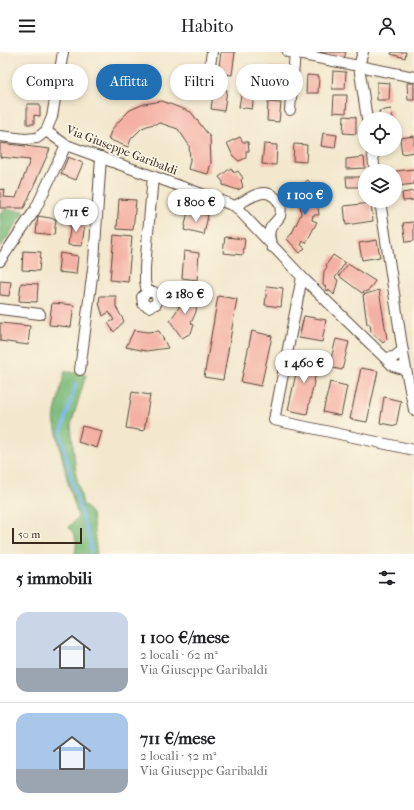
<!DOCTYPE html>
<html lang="it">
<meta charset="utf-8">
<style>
:root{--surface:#fff;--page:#f6f6f6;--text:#202124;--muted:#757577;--line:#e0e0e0;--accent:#1f6fb2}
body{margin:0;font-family:"IM FELL French Canon",serif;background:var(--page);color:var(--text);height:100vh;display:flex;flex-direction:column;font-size:15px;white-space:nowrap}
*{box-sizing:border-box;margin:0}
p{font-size:13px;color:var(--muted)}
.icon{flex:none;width:22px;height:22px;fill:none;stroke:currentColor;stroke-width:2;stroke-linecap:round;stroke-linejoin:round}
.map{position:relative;height:502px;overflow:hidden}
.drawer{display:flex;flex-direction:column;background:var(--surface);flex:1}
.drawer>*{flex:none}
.top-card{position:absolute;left:12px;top:12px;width:390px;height:36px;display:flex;gap:8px}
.tools{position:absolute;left:358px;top:60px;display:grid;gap:8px}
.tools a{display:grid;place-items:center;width:44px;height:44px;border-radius:50%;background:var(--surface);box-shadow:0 2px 6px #0003;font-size:20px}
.scale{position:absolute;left:12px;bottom:10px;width:70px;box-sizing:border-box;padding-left:4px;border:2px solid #3b2a1e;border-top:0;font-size:11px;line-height:14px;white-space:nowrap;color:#3b2a1e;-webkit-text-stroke:3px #fcf5e5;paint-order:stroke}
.price{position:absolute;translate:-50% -34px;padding:0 9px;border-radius:14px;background:#fff;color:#222;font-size:13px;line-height:26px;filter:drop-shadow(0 1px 2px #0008)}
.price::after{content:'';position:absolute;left:50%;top:24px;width:12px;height:9px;margin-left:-6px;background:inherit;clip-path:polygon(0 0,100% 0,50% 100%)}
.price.active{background:var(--accent);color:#fff}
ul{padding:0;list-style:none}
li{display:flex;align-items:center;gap:12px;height:100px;padding:0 16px}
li+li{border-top:1px solid var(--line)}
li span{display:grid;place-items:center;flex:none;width:112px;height:80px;border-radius:12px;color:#555}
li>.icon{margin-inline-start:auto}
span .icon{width:48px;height:48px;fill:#fffc;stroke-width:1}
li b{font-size:17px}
h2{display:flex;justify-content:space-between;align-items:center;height:48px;padding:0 16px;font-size:17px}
.chip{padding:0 14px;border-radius:18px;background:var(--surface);box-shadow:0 2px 6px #0003;font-size:14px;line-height:36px}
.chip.active{background:var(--accent);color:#fff}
header{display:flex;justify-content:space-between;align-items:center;height:52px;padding:0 16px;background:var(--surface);font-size:18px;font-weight:600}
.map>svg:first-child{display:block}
.forest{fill:#7dbb7b;stroke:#5c724c}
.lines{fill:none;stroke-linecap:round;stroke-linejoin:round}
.stream{stroke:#7ab7ed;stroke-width:3}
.building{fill:#f4b0a4}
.minor-casing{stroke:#574638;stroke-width:12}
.minor{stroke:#fff;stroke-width:10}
.labels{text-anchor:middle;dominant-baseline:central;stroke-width:3.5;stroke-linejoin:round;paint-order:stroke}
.street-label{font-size:12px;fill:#3b2a1e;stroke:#fcf5e5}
</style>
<header><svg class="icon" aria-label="menu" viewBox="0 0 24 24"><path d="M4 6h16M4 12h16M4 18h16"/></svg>Habito<svg class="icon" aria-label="person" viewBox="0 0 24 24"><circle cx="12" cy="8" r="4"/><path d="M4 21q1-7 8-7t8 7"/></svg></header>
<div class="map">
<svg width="414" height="502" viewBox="0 0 414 502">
<rect width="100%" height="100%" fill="#fcf5e5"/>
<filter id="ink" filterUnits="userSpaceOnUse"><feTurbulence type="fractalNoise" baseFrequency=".025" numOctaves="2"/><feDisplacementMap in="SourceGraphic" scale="8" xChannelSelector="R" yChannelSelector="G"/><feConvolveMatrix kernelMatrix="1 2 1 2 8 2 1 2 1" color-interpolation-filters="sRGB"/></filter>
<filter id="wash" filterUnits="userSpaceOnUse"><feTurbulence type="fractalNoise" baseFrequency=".012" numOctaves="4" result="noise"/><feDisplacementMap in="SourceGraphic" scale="16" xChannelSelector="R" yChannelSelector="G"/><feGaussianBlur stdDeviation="0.9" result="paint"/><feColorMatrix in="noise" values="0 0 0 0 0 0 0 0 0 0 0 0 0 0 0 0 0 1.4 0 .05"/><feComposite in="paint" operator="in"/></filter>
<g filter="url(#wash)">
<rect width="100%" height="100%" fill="#f3e8cd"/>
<!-- forest -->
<path class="forest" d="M5,157L25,159L0,196V161Z
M65,319L86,323L71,373L76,422L83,452L92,462L97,502H75C77,489 77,486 69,475L78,465L67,427L54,368L55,360Z"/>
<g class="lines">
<!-- stream -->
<path class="stream" d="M76,331L61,381L71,426L90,490L91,502"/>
</g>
<g id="blocks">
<!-- building -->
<path class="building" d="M221,0H235L232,23L218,21Z
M320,0H346L344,7Z
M392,0H406L405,6L391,2Z
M271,15L288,16L286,36L270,34Z
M186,16L201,18L198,37L184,35Z
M245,17L258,18L252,57L239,55Z
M30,18L51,22L48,38L36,36L37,29L28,27Z
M333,19L346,20L345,37H332Z
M307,23L319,24L318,41H306Z
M377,30L390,31L389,48H377Z
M407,31H414V48H408Z
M214,36L227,38L224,59L211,57Z
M334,43H347L346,61L333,60Z
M162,49L191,60L210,85L211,111L208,122L188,117L190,109L189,93L178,77L160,71L150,73L142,76L131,87L128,95L108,87L112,77L120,68L130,58L144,52Z
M268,50L281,51L279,70L267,69Z
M27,52H40V64L34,63V72H27Z
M391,57L393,67H380L379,59Z
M344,64L356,65V82L343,81Z
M323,81L337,83L335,96L321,94Z
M414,84V100L402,102L400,86Z
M240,85L243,90H248L249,99H246V106L239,109L233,104L227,91Z
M0,91L50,97L24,156H0V137L5,138L4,145L16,146L30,108L0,105Z
M264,92L277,93L276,113L262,112Z
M294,92L307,93L306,110L293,109Z
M68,105L83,111L76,128L61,122Z
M364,105L365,116L346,117V107Z
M231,116L234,121L238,119L243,126L241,128L243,135L238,138L223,133V130L219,125Z
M414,117V132L398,134L396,119Z
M346,125H365V135H347Z
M308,128L312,133V139H316L319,163H313L312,168L317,170L306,191L303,189L301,193L305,196L300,201L287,187L292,181L301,162L299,142L295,137Z
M414,139V148L403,149L402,141Z
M119,147L136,148L133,178L117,177Z
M371,151L373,169L346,173L344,154Z
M188,159L208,163L204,183L184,178Z
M38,164L56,167L54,183L36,181Z
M71,168L85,170L82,194L68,193Z
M414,170V189L406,190L403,171Z
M114,183L132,185L128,230L110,228Z
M225,185L245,187L243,203L223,201Z
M377,188L380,205L362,208L359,191Z
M23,199L41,200L39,219L22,218Z
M184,199L199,201L197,228L182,226Z
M60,201L78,204L76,222L58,220Z
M333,203L345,211L335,226L338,228L334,243L330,239L326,238V235L323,233L324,219L327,215L326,213Z
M348,212L375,229L369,238L362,241L339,224Z
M0,229L11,230L9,244L0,243Z
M21,231L38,232L37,250L19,249Z
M267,234L283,236L281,255L265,253Z
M379,238L387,287L383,291L371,280L370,272H367L363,243Z
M179,243L197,244L196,260L191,271L194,273L191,281L182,286L170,269L179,255Z
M100,244H116V255L124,269L114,280L108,271L114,268L109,260L103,264L99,251Z
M218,244L237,247L223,328L204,325Z
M52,251L74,253L71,275L49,273Z
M304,264L326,268L322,290L299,286Z
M0,271L30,274L28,293L0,289Z
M134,278L147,280L159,279L168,296L146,299L126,295Z
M252,279L272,284L261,334L241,330Z
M336,287L349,290L342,318L329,315Z
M300,303L319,307L307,362L288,358Z
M361,316L378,319L367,370L350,367Z
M330,330L347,334L341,364L323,360Z
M132,340L150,343L144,379L126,376Z
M384,345L401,349L396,374L380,371Z
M82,374L102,379L97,396L78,390Z"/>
</g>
</g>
<g filter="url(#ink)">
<use href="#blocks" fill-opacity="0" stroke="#574638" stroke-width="1"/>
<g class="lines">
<!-- minor casing -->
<g class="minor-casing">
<path id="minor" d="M288,0L414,25
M363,0L359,14L367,67
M206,40L212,0
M290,58L295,1
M46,79L52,65L63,0
M0,84L25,87L37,86L46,79L66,93L235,154L302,225L385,306
M372,97L375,119
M380,149L404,307L414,358
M235,154C248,148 265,131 278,149C281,153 281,159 280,164C278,168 275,170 272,174C267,180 270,188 272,195
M0,209L35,158L66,93
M302,225L274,368L414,398
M147,240L145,229V215L153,124
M147,240H154L158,246L156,252L149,255L143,252L142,245Z
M0,257L40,262
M403,298L394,305L385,306L393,314L406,318
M80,318L94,209L101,105"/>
</g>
<!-- minor -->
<use href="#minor" class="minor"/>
</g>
</g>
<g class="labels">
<!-- street labels -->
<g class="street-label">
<text transform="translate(122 98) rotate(21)">Via Giuseppe Garibaldi</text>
</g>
</g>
</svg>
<div class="tools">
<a><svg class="icon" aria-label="locate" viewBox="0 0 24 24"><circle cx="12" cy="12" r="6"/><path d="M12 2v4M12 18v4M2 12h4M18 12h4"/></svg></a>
<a><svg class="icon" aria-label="layers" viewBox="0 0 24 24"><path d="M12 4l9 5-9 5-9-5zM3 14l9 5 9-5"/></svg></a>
</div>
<div class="scale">50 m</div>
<b class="price active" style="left:305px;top:164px">1 100 €</b>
<b class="price" style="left:196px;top:171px">1 800 €</b>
<b class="price" style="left:76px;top:181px">711 €</b>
<b class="price" style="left:185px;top:263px">2 180 €</b>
<b class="price" style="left:304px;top:332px">1 460 €</b>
<div class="top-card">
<a class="chip">Compra</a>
<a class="chip active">Affitta</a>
<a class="chip">Filtri</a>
<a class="chip">Nuovo</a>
</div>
</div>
<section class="drawer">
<h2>5 immobili<svg class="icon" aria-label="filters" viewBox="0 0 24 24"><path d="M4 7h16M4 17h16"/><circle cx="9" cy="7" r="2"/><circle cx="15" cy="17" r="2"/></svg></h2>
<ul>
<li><span style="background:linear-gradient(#c9d6e8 70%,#9aa5b1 0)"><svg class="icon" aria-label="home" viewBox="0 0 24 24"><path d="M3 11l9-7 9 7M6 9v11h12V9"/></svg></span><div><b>1 100 €/mese</b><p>2 locali · 62 m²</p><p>Via Giuseppe Garibaldi</p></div></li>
<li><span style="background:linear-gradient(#a9c7e8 70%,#9aa5b1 0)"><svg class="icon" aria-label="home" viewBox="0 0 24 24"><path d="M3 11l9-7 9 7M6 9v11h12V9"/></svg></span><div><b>711 €/mese</b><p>2 locali · 52 m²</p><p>Via Giuseppe Garibaldi</p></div></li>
</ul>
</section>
